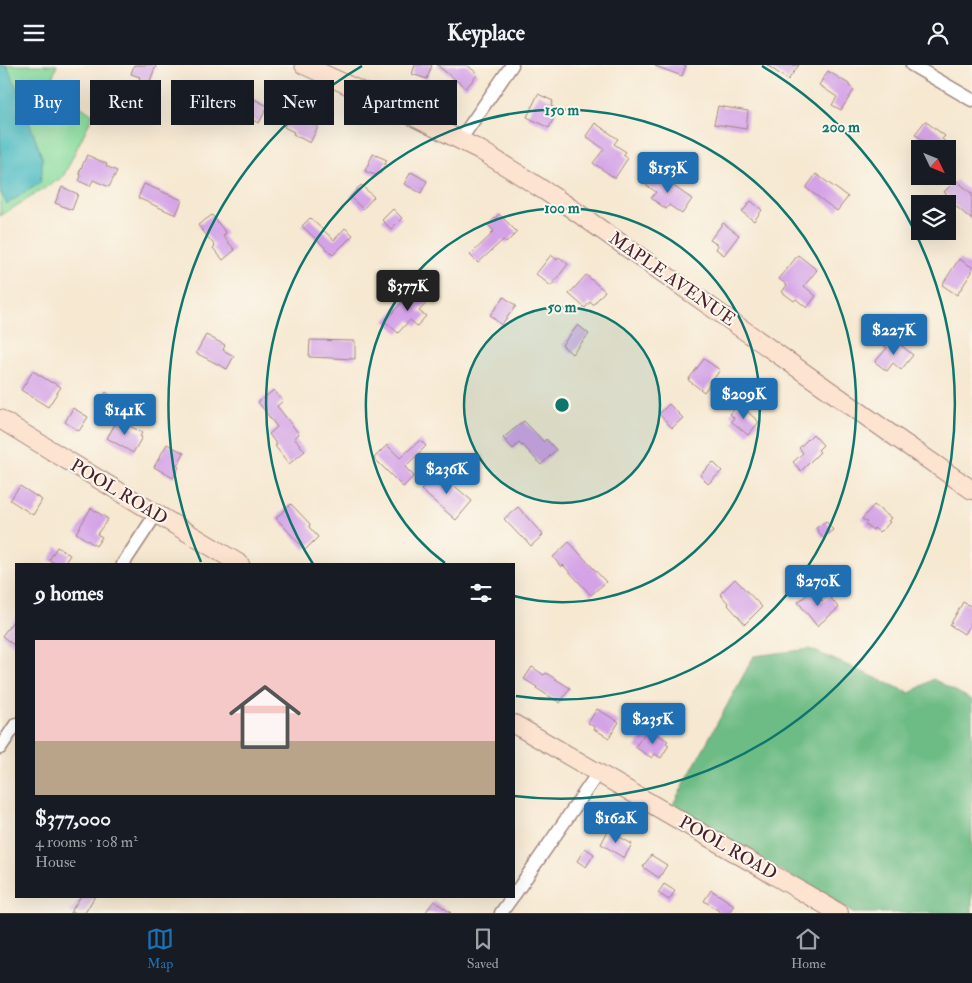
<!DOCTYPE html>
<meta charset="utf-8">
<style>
:root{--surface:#171b24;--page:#242831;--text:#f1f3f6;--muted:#9ea1a6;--line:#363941;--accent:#1f6fb2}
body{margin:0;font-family:"IM FELL Double Pica",serif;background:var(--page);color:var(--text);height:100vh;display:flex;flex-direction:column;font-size:19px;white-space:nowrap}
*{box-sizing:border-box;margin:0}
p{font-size:16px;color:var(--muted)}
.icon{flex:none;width:28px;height:28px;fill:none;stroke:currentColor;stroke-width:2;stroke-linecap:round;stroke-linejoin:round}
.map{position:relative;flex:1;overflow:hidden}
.drawer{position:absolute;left:15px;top:498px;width:500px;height:335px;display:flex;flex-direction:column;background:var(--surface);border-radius:0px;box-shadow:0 5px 20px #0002}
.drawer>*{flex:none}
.guide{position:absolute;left:15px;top:15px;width:500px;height:45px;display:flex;gap:10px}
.needle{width:32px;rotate:133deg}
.controls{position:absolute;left:911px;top:75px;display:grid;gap:10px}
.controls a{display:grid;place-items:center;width:45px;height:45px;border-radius:0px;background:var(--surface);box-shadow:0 5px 20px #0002;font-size:25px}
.price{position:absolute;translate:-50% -42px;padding:0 11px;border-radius:5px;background:var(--accent);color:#fff;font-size:16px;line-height:32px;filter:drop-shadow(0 1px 2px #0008)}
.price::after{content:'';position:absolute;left:50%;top:30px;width:15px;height:11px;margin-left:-8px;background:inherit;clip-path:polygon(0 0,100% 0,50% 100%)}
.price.active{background:#222;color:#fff}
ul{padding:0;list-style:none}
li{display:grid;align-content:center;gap:10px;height:265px;padding:0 20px}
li+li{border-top:1px solid var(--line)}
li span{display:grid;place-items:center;height:155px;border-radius:0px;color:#555}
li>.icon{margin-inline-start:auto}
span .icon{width:90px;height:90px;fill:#fffc;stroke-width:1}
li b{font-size:21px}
h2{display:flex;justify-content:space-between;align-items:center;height:60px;padding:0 20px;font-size:21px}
.chip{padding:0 18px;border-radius:0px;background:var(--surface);box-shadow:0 5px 20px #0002;font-size:18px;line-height:45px}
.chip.active{background:var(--accent);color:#fff}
header{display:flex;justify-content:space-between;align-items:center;height:65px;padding:0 20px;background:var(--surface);font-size:22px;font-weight:700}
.tabs{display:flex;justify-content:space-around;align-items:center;height:70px;border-top:1px solid var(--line);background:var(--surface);font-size:14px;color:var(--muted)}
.tabs a{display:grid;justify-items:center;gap:2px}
.tabs .active{color:var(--accent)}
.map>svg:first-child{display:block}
.green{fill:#88dc9e;stroke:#697e64}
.forest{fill:#6ebc85;stroke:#5c6e58}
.water{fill:#4cbbc2;stroke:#4b6d76}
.building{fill:#d4a3e7}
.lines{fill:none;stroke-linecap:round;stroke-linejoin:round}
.street-casing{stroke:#a0847e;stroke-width:15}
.secondary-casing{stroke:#a0847e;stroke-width:20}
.street{stroke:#fff;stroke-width:12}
.secondary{stroke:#fde4d1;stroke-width:18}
.ring{fill:none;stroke:#0f766e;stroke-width:2.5}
.labels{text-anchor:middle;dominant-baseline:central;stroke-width:4;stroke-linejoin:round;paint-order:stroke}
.street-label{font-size:18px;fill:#4a1f2b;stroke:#fbf7ec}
.centre{fill:#0f766e;stroke:#fbf7ec;stroke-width:2.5}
.ring-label{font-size:15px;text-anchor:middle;font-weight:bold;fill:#0f766e;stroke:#fbf7ec;stroke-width:4;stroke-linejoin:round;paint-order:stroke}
</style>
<header><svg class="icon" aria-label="menu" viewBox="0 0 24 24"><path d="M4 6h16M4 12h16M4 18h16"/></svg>Keyplace<svg class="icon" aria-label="person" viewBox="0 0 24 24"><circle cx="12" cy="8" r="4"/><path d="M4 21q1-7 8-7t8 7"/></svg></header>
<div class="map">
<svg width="972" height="848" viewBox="0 0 972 848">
<rect width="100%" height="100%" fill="#fbf7ec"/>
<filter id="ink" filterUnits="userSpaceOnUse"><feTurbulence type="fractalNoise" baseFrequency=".02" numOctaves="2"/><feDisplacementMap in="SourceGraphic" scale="10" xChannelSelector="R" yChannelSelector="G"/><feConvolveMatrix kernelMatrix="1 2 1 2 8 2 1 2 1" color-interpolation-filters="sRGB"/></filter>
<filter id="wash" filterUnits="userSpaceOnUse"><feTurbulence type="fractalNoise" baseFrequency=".0096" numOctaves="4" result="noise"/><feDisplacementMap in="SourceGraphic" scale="20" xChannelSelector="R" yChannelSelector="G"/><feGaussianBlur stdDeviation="1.12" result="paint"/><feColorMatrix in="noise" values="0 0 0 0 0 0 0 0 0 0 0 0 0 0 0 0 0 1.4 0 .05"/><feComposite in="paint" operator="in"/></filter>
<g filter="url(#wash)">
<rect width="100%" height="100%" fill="#f6e8d1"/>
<!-- green -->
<path class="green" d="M0,0H57L50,20L93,50L63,112L0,151Z"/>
<!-- forest -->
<path class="forest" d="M810,584L910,628L933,614L972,635V848H853L672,741L754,591Z"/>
<!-- water -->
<path class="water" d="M0,0H6L13,13L42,92V107L40,118L7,139L0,126Z"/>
<g id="blocks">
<!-- building -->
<path class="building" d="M134,0H156L147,24L137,21L140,12L131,9Z
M415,0H432L427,14L412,9Z
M437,0H467L478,9L466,23Z
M655,0H686L682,11L655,1Z
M767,0H799L788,15Z
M828,6L849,19V21L854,25L841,45L832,40L837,32L819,20Z
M225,20L268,41L259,58L241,50L238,57L219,48L224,39L217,36Z
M538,29L553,36L551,41L558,44L549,63L527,52Z
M140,34L154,39L148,54L134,48Z
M718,41L748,46L746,64L714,59Z
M292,48L318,62L310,78L293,69L294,67L284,62Z
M925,56L945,71L942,74L954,84H934L915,69Z
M595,58L618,74L614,79L626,87L623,90L628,93L615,113L593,98L604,84L586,71Z
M373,89L387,95L381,108L375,110L365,106Z
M87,90L107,99L106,101L117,106L109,122L93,115L90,121L79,116L81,111L79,108Z
M411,107L427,116L421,128L404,119Z
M655,108L692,134L682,149L669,140L666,144L651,133L656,127L646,120Z
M816,109L848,132L837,146L806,123Z
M956,115L972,129V155L952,138L954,136L944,127Z
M144,119L182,135L176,150L138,133Z
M361,120L374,132L363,144L350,132Z
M62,122L78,129L72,145L55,138Z
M751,136L762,145L754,156L742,147Z
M393,144L402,153L391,164L382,155Z
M499,149L517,167L506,178L503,175L478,198L470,190L491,170V169L494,166L488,160Z
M212,150L226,168L223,171L235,185L223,195L213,183L215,181L198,160Z
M310,153L334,175L345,163L353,170L333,190L302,161Z
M723,158L739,170L724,190L716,184L718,180L710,175Z
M551,190L557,195L559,192L568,199L551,221L536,209Z
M798,190L817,205L804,221L816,231L807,243L796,234L794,236L782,227L787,220L779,214Z
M959,194L972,202V207L957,230L942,220Z
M586,210L605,226L593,240L590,237L585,243L569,229Z
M417,225L429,235L419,246L426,251L417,261L410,255L398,268L385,256L405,234L407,236Z
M504,232L516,241L501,260L490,250Z
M578,260L589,269L572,289L562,280Z
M206,270L225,280L223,285L234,291L227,304L196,288Z
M891,272L913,290L901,305L893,298L887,306L875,297L887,283L884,281Z
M310,275L355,276V294L309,292Z
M704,294L720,305L704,327L688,315Z
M33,306L52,318V317L61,322L48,342L21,325Z
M274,325L283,336L277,341L299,369L294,373L305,386L289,399L275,381L277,380L269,369L277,362L258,337Z
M106,327L115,334L108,345L98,338Z
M669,339L683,353L672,363L659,349Z
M739,339L759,357L748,370L731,356L734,353L730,349Z
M73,343L88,352L79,366L65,357Z
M118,354L142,368L140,371L142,372L133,388L107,373Z
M524,356L544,377L546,374L556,385L541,400L523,380L522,381L519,378L513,384L503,373Z
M813,369L823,380L818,385L820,387L801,406L793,397L803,388L799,383Z
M420,375L426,381L405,402L414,411L403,422L374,393L387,380L400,393Z
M167,379L184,388L177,401L179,402L173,413L154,402Z
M713,397L722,406L708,419L700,410Z
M437,406L472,436L456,455L421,425Z
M20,421L42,435L33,450L10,435Z
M291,439L310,459L309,462L318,472L305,485L276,453Z
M874,440L891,453L888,456L890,457L882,466L881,465L879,467L874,463L873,465L865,459L867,457L862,454Z
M518,442L543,470L531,481L523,472H521L504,454Z
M91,443L108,454L97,469L102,472L96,481L76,468Z
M826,456L833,465L823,473L816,463Z
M569,477L606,517L591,530L563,500L561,502L553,492Z
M57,482L70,490L64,499H57L49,495Z
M735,514L762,542L745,559L728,540L729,539L720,529Z
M813,525L822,536L829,531L839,543L817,561L798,537Z
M963,537L972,542V556L964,569L950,560Z
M16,552V582L2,571Z
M532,602L544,610L546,608L570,623L560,638L536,623L537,622L524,614Z
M597,644L619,657L609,673L594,664L595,662L588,658Z
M648,664L668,676L666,678L669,680L661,693L655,689L652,693L635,682Z
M609,764L619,769L618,771L632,779L624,793L601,779Z
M585,783L594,789L586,802L577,796Z
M651,790L667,800L659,813L643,802Z
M664,819L675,826L669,835L658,828Z
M711,825L734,840L729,848H722L704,836Z
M81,831H95L85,848H70Z
M434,836L451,848H425Z"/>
</g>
</g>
<g filter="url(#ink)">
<use href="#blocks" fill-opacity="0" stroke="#a0847e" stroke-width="1"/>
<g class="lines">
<!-- street casing -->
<g class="street-casing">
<path id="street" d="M912,0L972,35
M460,75L512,0
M123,499L156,449
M0,683L16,659
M514,830L598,708
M501,848L513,831"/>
</g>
<!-- secondary casing -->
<g class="secondary-casing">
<path id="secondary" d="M304,0L376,33L480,85L520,110L565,139L891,369L972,425
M0,354L65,394L240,499
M514,659L839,848"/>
</g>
<!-- street -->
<use href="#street" class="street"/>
<!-- secondary -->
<use href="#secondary" class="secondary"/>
</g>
</g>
<!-- distance rings -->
<circle cx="562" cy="340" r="98" fill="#0f766e" fill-opacity=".12"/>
<g class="ring">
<circle cx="562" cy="340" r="98"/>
<path d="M445 498A197 197 0 1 1 514 531"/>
<path d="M313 499A295 295 0 1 1 516 631"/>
<path d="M201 497A394 394 0 0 1 362 1M762 1A394 394 0 0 1 514 731"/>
</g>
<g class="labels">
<!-- street labels -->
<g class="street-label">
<text transform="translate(672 214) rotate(35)">MAPLE AVENUE</text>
<text transform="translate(119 427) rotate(31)">POOL ROAD</text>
<text transform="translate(728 783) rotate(30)">POOL ROAD</text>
</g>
</g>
<circle cx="562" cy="340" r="8" class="centre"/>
<g class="ring-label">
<text x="562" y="50">150 m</text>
<text x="841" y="67">200 m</text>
<text x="562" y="148">100 m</text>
<text x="562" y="247">50 m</text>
</g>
</svg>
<div class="controls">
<a><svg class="needle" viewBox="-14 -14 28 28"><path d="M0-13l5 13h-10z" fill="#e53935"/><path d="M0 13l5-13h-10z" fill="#9ea1a6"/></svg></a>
<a><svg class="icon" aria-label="layers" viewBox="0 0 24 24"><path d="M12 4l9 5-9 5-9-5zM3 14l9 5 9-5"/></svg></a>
</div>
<b class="price" style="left:668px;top:129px">$153K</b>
<b class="price active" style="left:408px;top:247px">$377K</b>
<b class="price" style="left:894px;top:291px">$227K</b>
<b class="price" style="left:744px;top:355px">$209K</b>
<b class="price" style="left:125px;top:371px">$141K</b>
<b class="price" style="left:447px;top:430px">$236K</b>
<b class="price" style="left:818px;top:542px">$270K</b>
<b class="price" style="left:653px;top:680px">$235K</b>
<b class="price" style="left:616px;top:779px">$162K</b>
<div class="guide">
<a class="chip active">Buy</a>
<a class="chip">Rent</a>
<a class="chip">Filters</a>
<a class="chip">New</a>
<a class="chip">Apartment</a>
</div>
<section class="drawer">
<h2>9 homes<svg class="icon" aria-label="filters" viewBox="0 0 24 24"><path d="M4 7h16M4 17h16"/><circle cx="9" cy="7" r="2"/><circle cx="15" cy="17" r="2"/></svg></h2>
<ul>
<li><span style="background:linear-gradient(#f6c9c9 65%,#b9a48a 0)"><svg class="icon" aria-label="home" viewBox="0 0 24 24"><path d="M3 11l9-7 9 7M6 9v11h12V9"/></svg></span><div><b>$377,000</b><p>4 rooms · 108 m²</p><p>House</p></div></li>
</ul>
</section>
</div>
<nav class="tabs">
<a class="active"><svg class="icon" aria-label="map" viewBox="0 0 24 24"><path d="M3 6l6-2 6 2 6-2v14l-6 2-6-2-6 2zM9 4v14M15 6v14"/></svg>Map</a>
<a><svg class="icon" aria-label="saved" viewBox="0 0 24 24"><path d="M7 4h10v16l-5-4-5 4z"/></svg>Saved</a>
<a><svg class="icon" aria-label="home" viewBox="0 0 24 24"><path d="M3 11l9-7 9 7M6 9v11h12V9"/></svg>Home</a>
</nav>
